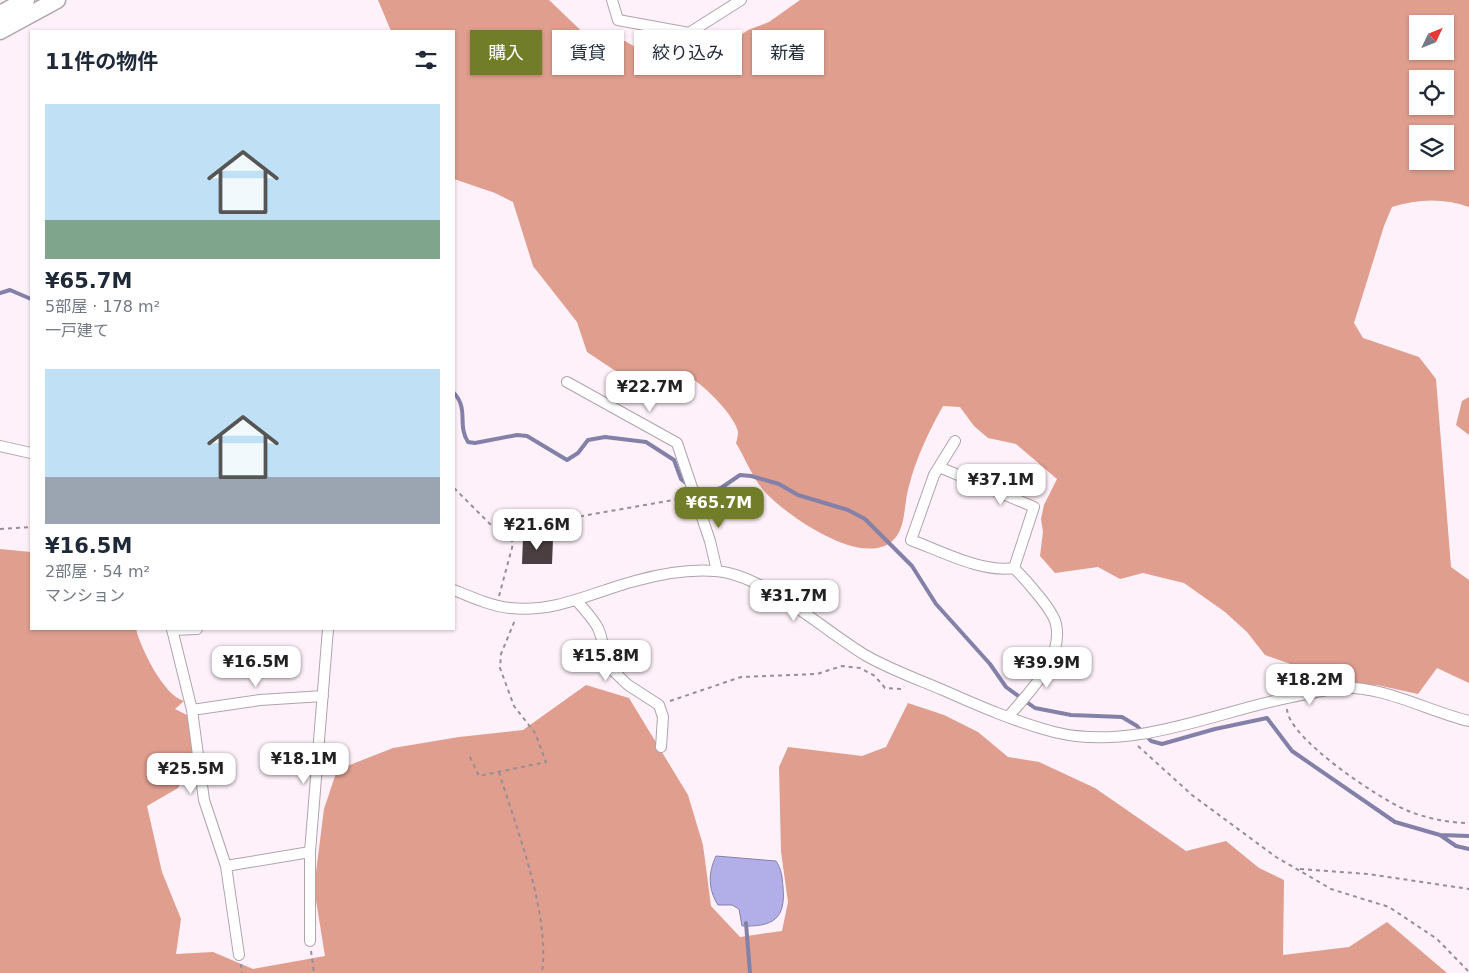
<!DOCTYPE html>
<html lang="ja">
<meta charset="utf-8">
<style>
:root{--surface:#fff;--page:#f2f2f3;--text:#1f2937;--muted:#747a83;--accent:#727d29}
body{margin:0;font-family:"DejaVu Sans","Noto Sans JP",sans-serif;background:var(--page);color:var(--text);height:100vh;display:flex;flex-direction:column;font-size:19px;white-space:nowrap}
*{box-sizing:border-box;margin:0}
p{font-size:16px;color:var(--muted)}
.icon{flex:none;width:28px;height:28px;fill:none;stroke:currentColor;stroke-width:2;stroke-linecap:round;stroke-linejoin:round}
.map{position:relative;flex:1;overflow:hidden}
.drawer{position:absolute;left:30px;top:30px;width:425px;height:600px;display:flex;flex-direction:column;background:var(--surface);border-radius:0px;box-shadow:0 1px 4px #0004}
.drawer>*{flex:none}
.top-card{position:absolute;left:470px;top:30px;width:475px;height:45px;display:flex;gap:10px}
.needle{width:32px;rotate:47deg}
.tools{position:absolute;left:1409px;top:15px;display:grid;gap:10px}
.tools a{display:grid;place-items:center;width:45px;height:45px;border-radius:0px;background:var(--surface);box-shadow:0 1px 4px #0004;font-size:25px}
.price{position:absolute;translate:-50% -42px;padding:0 11px;border-radius:10px;background:#fff;color:#222;font-size:16px;line-height:32px;filter:drop-shadow(0 1px 2px #0008)}
.price::after{content:'';position:absolute;left:50%;top:30px;width:15px;height:11px;margin-left:-8px;background:inherit;clip-path:polygon(0 0,100% 0,50% 100%)}
.price.current{background:var(--accent);color:#fff}
ul{padding:0;list-style:none}
li{display:grid;align-content:center;gap:10px;height:265px;padding:0 15px}
li span{display:grid;place-items:center;height:155px;border-radius:0px;color:#555}
li>.icon{margin-inline-start:auto}
span .icon{width:90px;height:90px;fill:#fffc;stroke-width:1}
li b{font-size:21px}
h2{display:flex;justify-content:space-between;align-items:center;height:60px;padding:0 15px;font-size:21px}
.pill{padding:0 18px;border-radius:0px;background:var(--surface);box-shadow:0 1px 4px #0004;font-size:18px;line-height:45px}
.pill.current{background:var(--accent);color:#fff}
.map>svg:first-child{display:block}
.forest{fill:#df9e8e;fill-rule:evenodd}
.water{fill:#b2afe8;stroke:#8481a9}
.lines{fill:none;stroke-linecap:round;stroke-linejoin:round}
.stream{stroke:#8481a9;stroke-width:4}
.building{fill:#4a3e40}
.minor-casing{stroke:#b0a4ab;stroke-width:12}
.primary-casing{stroke:#b0a4ab;stroke-width:19}
.path{stroke:#988f94;stroke-width:2;stroke-dasharray:4 4;stroke-linecap:butt}
.minor{stroke:#fff;stroke-width:10}
.primary{stroke:#fff;stroke-width:16}
</style>
<div class="map">
<svg width="1469" height="973" viewBox="0 0 1469 973">
<rect width="100%" height="100%" fill="#fef1f9"/>
<!-- forest -->
<path class="forest" d="M378,0H549L595,44L625,41L642,51L668,57L703,61L748,30L769,22L800,0H1469V207C1443,198 1418,199 1392,207L1384,226L1354,323L1363,338L1419,357L1436,379L1451,567L1469,580V683L1437,668L1418,694L1377,685L1315,683L1296,666L1265,655L1247,632L1225,612L1184,583L1143,573L1120,579L1098,567L1055,573L1040,556L1043,532L1041,519L1044,505L1057,479L1016,444L988,438L974,426L960,407L943,406C929,431 916,458 909,486C904,502 906,524 896,537C868,573 787,516 765,492C753,479 745,458 736,443C737,440 738,435 738,432C735,415 699,379 683,374C670,371 657,376 646,382L614,370L587,352L577,322L533,266L513,202L495,193L454,179V31H391ZM1418,24H1445V51H1418ZM1418,79H1445V106H1418ZM1418,134H1445V161H1418Z
M1469,397V435L1456,425L1462,401Z
M0,549L31,552V629H136C141,649 164,696 184,701L175,709L189,716L194,760L178,788L147,806L162,872L181,919L176,954L213,952L253,969L325,956L314,888L324,809L337,770L393,748L459,737L523,730L586,685L629,698L688,795L703,845L711,906L740,937L782,931L788,902L781,852L779,767L788,747L862,756L886,747L908,703L944,715L978,732L1008,757L1039,762L1095,788L1186,851L1226,841L1259,868L1284,880L1283,955L1349,947L1387,922L1447,973H0Z"/>
<!-- water -->
<path class="water" d="M716,856L776,861C782,870 782,877 783,887C786,919 773,927 742,926L739,909L732,905H718C708,889 708,873 716,856Z"/>
<g class="lines">
<!-- stream -->
<path class="stream" d="M0,293L10,290L31,299
M454,393C469,409 457,425 468,442L475,443L517,435L527,436L567,460L578,453L588,440L605,437L646,442L674,460L681,479L687,484
M697,492L700,495L721,488L740,475L751,476L779,484L798,495L848,510L865,519L912,566L936,604L990,664L1006,687L1035,708L1071,715L1122,717L1137,726L1151,741L1162,744L1215,729L1267,718L1292,751L1395,822L1440,835L1469,836
M1440,835L1456,846L1469,849
M746,923L750,973"/>
</g>
<!-- building -->
<path class="building" d="M523,538L553,539L552,564H522Z"/>
<g class="lines">
<!-- minor casing -->
<g class="minor-casing">
<path id="minor" d="M612,0L618,20L689,33L741,0
M567,382L677,443L710,541L717,571
M955,441L934,475L911,540C941,551 982,573 1014,568C1025,579 1053,610 1056,624C1064,659 1028,693 1008,717
M0,446L31,453
M939,467L1034,507L1014,568
M454,590C471,597 491,606 510,608C556,613 593,592 635,581C660,574 690,569 715,571C764,574 823,630 865,655C889,669 917,679 943,690C979,706 1016,722 1054,732C1138,753 1225,707 1307,694C1318,692 1329,689 1339,688C1383,685 1427,711 1469,721
M577,601C598,625 603,629 604,662L628,685L659,705L663,717L661,747
M172,629L192,710L204,800L226,866L239,955
M172,630L197,629
M192,710L260,700L323,696
M226,866L310,852
M310,941V852L328,629"/>
</g>
<!-- primary casing -->
<g class="primary-casing">
<path id="primary" d="M0,14L26,0
M0,31L57,0"/>
</g>
<!-- path -->
<path class="path" d="M454,488L494,528L502,530L685,498
M0,529L31,527
M499,596L513,544L508,529
M670,701L741,677L817,674L842,666L860,668L875,676L885,688L901,689L904,686
M1287,709C1288,738 1378,798 1406,810C1425,818 1448,823 1469,823
M1138,746L1192,795L1276,857L1331,889L1389,907L1437,939L1469,972
M470,757L479,776L546,762L535,733L514,706L500,668L501,654L515,620
M499,772C517,831 550,912 542,973
M1300,869L1368,874L1469,889
M311,951L314,973
M241,964L242,973"/>
<!-- minor -->
<use href="#minor" class="minor"/>
<!-- primary -->
<use href="#primary" class="primary"/>
</g>
</svg>
<div class="tools">
<a><svg class="needle" viewBox="-14 -14 28 28"><path d="M0-13l5 13h-10z" fill="#e53935"/><path d="M0 13l5-13h-10z" fill="#747a83"/></svg></a>
<a><svg class="icon" aria-label="locate" viewBox="0 0 24 24"><circle cx="12" cy="12" r="6"/><path d="M12 2v4M12 18v4M2 12h4M18 12h4"/></svg></a>
<a><svg class="icon" aria-label="layers" viewBox="0 0 24 24"><path d="M12 4l9 5-9 5-9-5zM3 14l9 5 9-5"/></svg></a>
</div>
<b class="price" style="left:650px;top:413px">¥22.7M</b>
<b class="price" style="left:1001px;top:506px">¥37.1M</b>
<b class="price current" style="left:719px;top:529px">¥65.7M</b>
<b class="price" style="left:537px;top:551px">¥21.6M</b>
<b class="price" style="left:794px;top:622px">¥31.7M</b>
<b class="price" style="left:606px;top:682px">¥15.8M</b>
<b class="price" style="left:256px;top:688px">¥16.5M</b>
<b class="price" style="left:1047px;top:689px">¥39.9M</b>
<b class="price" style="left:1310px;top:706px">¥18.2M</b>
<b class="price" style="left:304px;top:785px">¥18.1M</b>
<b class="price" style="left:191px;top:795px">¥25.5M</b>
<div class="top-card">
<a class="pill current">購入</a>
<a class="pill">賃貸</a>
<a class="pill">絞り込み</a>
<a class="pill">新着</a>
</div>
<section class="drawer">
<h2>11件の物件<svg class="icon" aria-label="filters" viewBox="0 0 24 24"><path d="M4 7h16M4 17h16"/><circle cx="9" cy="7" r="2"/><circle cx="15" cy="17" r="2"/></svg></h2>
<ul>
<li><span style="background:linear-gradient(#bfe0f5 75%,#7fa58c 0)"><svg class="icon" aria-label="home" viewBox="0 0 24 24"><path d="M3 11l9-7 9 7M6 9v11h12V9"/></svg></span><div><b>¥65.7M</b><p>5部屋 · 178 m²</p><p>一戸建て</p></div></li>
<li><span style="background:linear-gradient(#bfe0f5 70%,#9aa5b1 0)"><svg class="icon" aria-label="home" viewBox="0 0 24 24"><path d="M3 11l9-7 9 7M6 9v11h12V9"/></svg></span><div><b>¥16.5M</b><p>2部屋 · 54 m²</p><p>マンション</p></div></li>
</ul>
</section>
</div>
